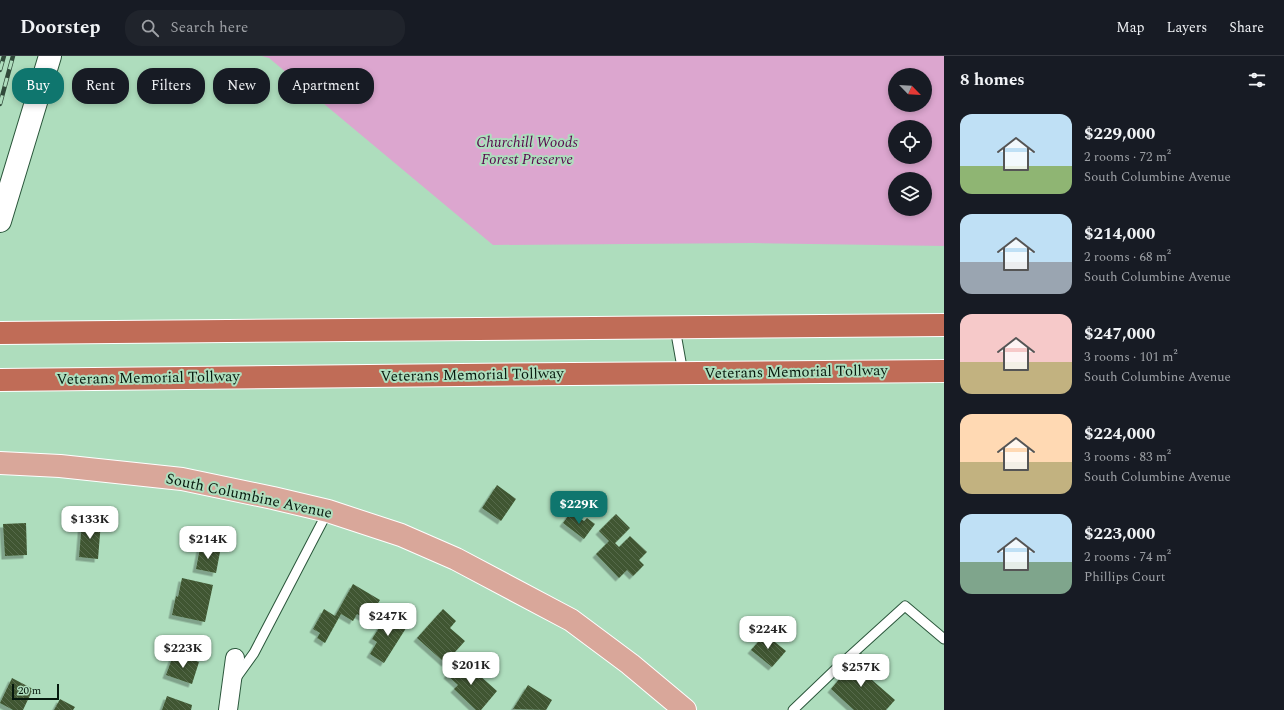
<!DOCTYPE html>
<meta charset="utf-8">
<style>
:root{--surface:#171b24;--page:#20242c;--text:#f1f3f6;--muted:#9ea1a6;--line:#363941;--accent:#0f766e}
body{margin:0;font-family:Spectral,serif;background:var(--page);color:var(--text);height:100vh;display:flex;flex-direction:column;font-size:15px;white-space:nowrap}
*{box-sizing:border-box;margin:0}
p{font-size:13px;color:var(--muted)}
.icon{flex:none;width:22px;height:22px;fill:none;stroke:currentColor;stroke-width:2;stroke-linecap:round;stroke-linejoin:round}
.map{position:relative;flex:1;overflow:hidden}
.sheet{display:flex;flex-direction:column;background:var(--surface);width:340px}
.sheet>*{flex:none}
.top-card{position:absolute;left:12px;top:12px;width:380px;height:36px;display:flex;gap:8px}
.needle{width:26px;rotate:115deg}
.fabs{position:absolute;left:888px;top:12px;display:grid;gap:8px}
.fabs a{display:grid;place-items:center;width:44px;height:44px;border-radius:50%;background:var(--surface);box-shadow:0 2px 6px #0003;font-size:20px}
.scale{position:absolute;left:12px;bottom:10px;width:47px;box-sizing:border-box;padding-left:4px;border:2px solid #06180d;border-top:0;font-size:11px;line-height:14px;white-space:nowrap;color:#06180d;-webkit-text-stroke:3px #aeddbd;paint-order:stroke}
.price{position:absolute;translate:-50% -34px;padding:0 9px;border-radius:8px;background:#fff;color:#222;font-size:13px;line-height:26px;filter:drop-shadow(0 1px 2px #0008)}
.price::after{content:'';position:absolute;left:50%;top:24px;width:12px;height:9px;margin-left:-6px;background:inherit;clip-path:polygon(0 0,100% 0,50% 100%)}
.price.active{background:var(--accent);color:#fff}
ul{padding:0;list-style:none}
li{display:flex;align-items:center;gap:12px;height:100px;padding:0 16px}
li span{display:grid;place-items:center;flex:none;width:112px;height:80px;border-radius:12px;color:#555}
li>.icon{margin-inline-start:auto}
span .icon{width:48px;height:48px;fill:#fffc;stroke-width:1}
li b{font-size:17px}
h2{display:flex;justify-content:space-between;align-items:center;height:48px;padding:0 16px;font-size:17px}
.tag{padding:0 14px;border-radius:16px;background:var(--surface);box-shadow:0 2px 6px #0003;font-size:14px;line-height:36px}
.tag.active{background:var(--accent);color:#fff}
header{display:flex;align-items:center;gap:24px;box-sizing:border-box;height:56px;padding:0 20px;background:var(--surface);border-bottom:1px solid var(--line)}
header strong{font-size:19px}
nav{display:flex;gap:22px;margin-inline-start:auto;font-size:14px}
.search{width:280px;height:36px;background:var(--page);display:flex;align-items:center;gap:10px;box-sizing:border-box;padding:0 14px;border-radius:16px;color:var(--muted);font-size:15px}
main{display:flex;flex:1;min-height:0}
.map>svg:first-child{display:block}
.green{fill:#dca6cf;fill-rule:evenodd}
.building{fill:url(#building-back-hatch);filter:url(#shadow)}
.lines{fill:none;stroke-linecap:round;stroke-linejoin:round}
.service-casing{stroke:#2a563b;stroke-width:11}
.minor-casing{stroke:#2a563b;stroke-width:20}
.tertiary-casing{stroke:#2a563b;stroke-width:24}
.primary-casing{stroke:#fff;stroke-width:24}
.motorway-casing{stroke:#fff;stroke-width:24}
.service{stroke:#fff;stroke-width:9}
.minor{stroke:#fff;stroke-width:18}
.tertiary{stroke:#fff;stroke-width:22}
.primary{stroke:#d9a79a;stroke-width:22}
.motorway{stroke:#c06c57;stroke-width:22}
.rail-casing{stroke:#314a3a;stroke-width:4.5}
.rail{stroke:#aeddbd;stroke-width:3;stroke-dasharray:9;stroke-linecap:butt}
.labels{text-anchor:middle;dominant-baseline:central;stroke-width:4;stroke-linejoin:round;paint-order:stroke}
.park-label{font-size:15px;font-style:italic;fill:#58094d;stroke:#aeddbd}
.street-label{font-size:15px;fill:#06180d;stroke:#aeddbd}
</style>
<header>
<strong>Doorstep</strong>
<div class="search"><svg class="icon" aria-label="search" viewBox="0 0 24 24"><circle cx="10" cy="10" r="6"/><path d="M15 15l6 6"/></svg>Search here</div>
<nav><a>Map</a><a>Layers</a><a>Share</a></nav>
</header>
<main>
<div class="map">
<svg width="944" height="654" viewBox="0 0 944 654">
<defs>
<pattern id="building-back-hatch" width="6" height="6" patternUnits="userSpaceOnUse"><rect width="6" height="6" fill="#3f5732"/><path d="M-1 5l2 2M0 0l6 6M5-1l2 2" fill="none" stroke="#566b4c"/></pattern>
<filter id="shadow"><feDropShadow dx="-3.5" dy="3.5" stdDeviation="0" flood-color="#0004"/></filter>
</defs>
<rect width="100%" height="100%" fill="#aeddbd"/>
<!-- green -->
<path class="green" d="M262,0H944V190L753,187L493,189L269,2ZM895,19H925V49H895ZM895,71H925V101H895ZM895,123H925V153H895Z"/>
<!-- building -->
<path class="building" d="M497,429L516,443L501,465L482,452Z
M571,456L584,465L587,462L595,468L584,483L563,467Z
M616,458L630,472L615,487L619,491L630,480L647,496L639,504L644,509L633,520L627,514L619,522L596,498L609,485L599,475Z
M82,465L101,466L98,503L79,501Z
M26,467L27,499L5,500L3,468Z
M200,492L220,496L216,517L196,513Z
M182,522L213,529L205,566L172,559L176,540L178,541Z
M353,528L380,544L368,564L357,558L353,565L341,558L325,587L317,582L320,577L313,573L324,553L335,560Z
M443,553L456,565L450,572L465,585L445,607L417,582Z
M389,556L408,569L384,607L370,598L377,586L372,583Z
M765,578L786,595L772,611L751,594Z
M174,597L199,606L192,628L166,619Z
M861,597L872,607L864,617L895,644L886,654H854L831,633L850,610L848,608L854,601L856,603Z
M461,603L497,635L481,654H476L454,633L458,629L447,619Z
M12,622L33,633L23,654H13L0,647Z
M528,629L552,644L546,654L513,653Z
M167,640L192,649L191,654H162Z
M60,643L75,651L73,654H54Z"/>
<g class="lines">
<!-- service casing -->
<g class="service-casing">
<path id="service" d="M675,272L683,317
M236,622L254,597L328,455
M793,654L840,609L905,550L944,583"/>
</g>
<!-- minor casing -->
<g class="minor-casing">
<path id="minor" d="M228,654L235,602"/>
</g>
<!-- tertiary casing -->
<g class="tertiary-casing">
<path id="tertiary" d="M0,165L50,0"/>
</g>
<!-- primary casing -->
<g class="primary-casing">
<path id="primary" d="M0,407L60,410L182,423L273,442L328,455L401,479L456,503L571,564L630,608L685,654"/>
</g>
<!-- motorway casing -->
<g class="motorway-casing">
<path id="motorway" d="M0,277L944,269
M0,324L461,319L944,315"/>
</g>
<!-- service -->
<use href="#service" class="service"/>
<!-- minor -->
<use href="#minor" class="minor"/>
<!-- tertiary -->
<use href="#tertiary" class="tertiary"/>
<!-- primary -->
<use href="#primary" class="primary"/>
<!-- motorway -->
<use href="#motorway" class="motorway"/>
<!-- rail casing -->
<g class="rail-casing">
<path id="rail" d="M0,14L4,0
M0,48L13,0"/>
</g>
<!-- rail -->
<use href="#rail" class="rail"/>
</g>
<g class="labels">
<!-- park labels -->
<g class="park-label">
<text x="527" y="86">Churchill Woods<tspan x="527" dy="17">Forest Preserve</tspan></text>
</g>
<!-- street labels -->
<g class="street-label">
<text transform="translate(796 316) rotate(-1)">Veterans Memorial Tollway</text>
<text transform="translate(472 319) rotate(-1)">Veterans Memorial Tollway</text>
<text transform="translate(148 322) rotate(-1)">Veterans Memorial Tollway</text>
<text transform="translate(249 440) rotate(12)">South Columbine Avenue</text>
</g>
</g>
</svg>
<div class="fabs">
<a><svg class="needle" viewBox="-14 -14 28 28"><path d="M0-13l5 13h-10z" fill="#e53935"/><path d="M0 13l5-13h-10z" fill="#9ea1a6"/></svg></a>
<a><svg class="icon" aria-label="locate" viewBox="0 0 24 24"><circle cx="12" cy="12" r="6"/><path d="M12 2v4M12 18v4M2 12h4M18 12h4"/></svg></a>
<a><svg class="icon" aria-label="layers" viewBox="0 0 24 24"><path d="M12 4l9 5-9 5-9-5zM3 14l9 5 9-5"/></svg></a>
</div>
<div class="scale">20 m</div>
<b class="price active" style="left:579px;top:469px">$229K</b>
<b class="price" style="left:90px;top:484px">$133K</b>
<b class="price" style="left:208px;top:504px">$214K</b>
<b class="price" style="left:388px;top:581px">$247K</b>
<b class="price" style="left:768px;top:594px">$224K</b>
<b class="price" style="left:183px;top:613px">$223K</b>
<b class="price" style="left:471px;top:630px">$201K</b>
<b class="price" style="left:861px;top:632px">$257K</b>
<div class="top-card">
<a class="tag active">Buy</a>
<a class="tag">Rent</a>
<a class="tag">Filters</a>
<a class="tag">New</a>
<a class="tag">Apartment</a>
</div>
</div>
<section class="sheet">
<h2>8 homes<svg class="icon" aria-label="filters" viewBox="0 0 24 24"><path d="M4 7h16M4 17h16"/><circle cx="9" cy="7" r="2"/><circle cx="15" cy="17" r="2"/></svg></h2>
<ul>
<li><span style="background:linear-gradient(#bfe0f5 65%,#8fb573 0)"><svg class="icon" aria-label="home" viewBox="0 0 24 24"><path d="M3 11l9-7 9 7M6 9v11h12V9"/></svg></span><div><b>$229,000</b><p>2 rooms · 72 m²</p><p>South Columbine Avenue</p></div></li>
<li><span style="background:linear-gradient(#bfe0f5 60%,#9aa5b1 0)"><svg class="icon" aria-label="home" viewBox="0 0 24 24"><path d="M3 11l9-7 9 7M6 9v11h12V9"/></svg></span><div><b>$214,000</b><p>2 rooms · 68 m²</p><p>South Columbine Avenue</p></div></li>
<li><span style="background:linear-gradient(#f6c9c9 60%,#c2b280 0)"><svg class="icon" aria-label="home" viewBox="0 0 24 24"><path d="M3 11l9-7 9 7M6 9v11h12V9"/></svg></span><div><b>$247,000</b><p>3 rooms · 101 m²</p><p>South Columbine Avenue</p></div></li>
<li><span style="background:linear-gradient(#ffd9b3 60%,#c2b280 0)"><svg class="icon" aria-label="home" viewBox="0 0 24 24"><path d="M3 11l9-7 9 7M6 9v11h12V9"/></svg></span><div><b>$224,000</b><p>3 rooms · 83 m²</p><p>South Columbine Avenue</p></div></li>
<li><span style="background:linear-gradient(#bfe0f5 60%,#7fa58c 0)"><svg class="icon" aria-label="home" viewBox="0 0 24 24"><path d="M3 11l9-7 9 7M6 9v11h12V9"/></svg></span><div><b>$223,000</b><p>2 rooms · 74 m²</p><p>Phillips Court</p></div></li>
</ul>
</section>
</main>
